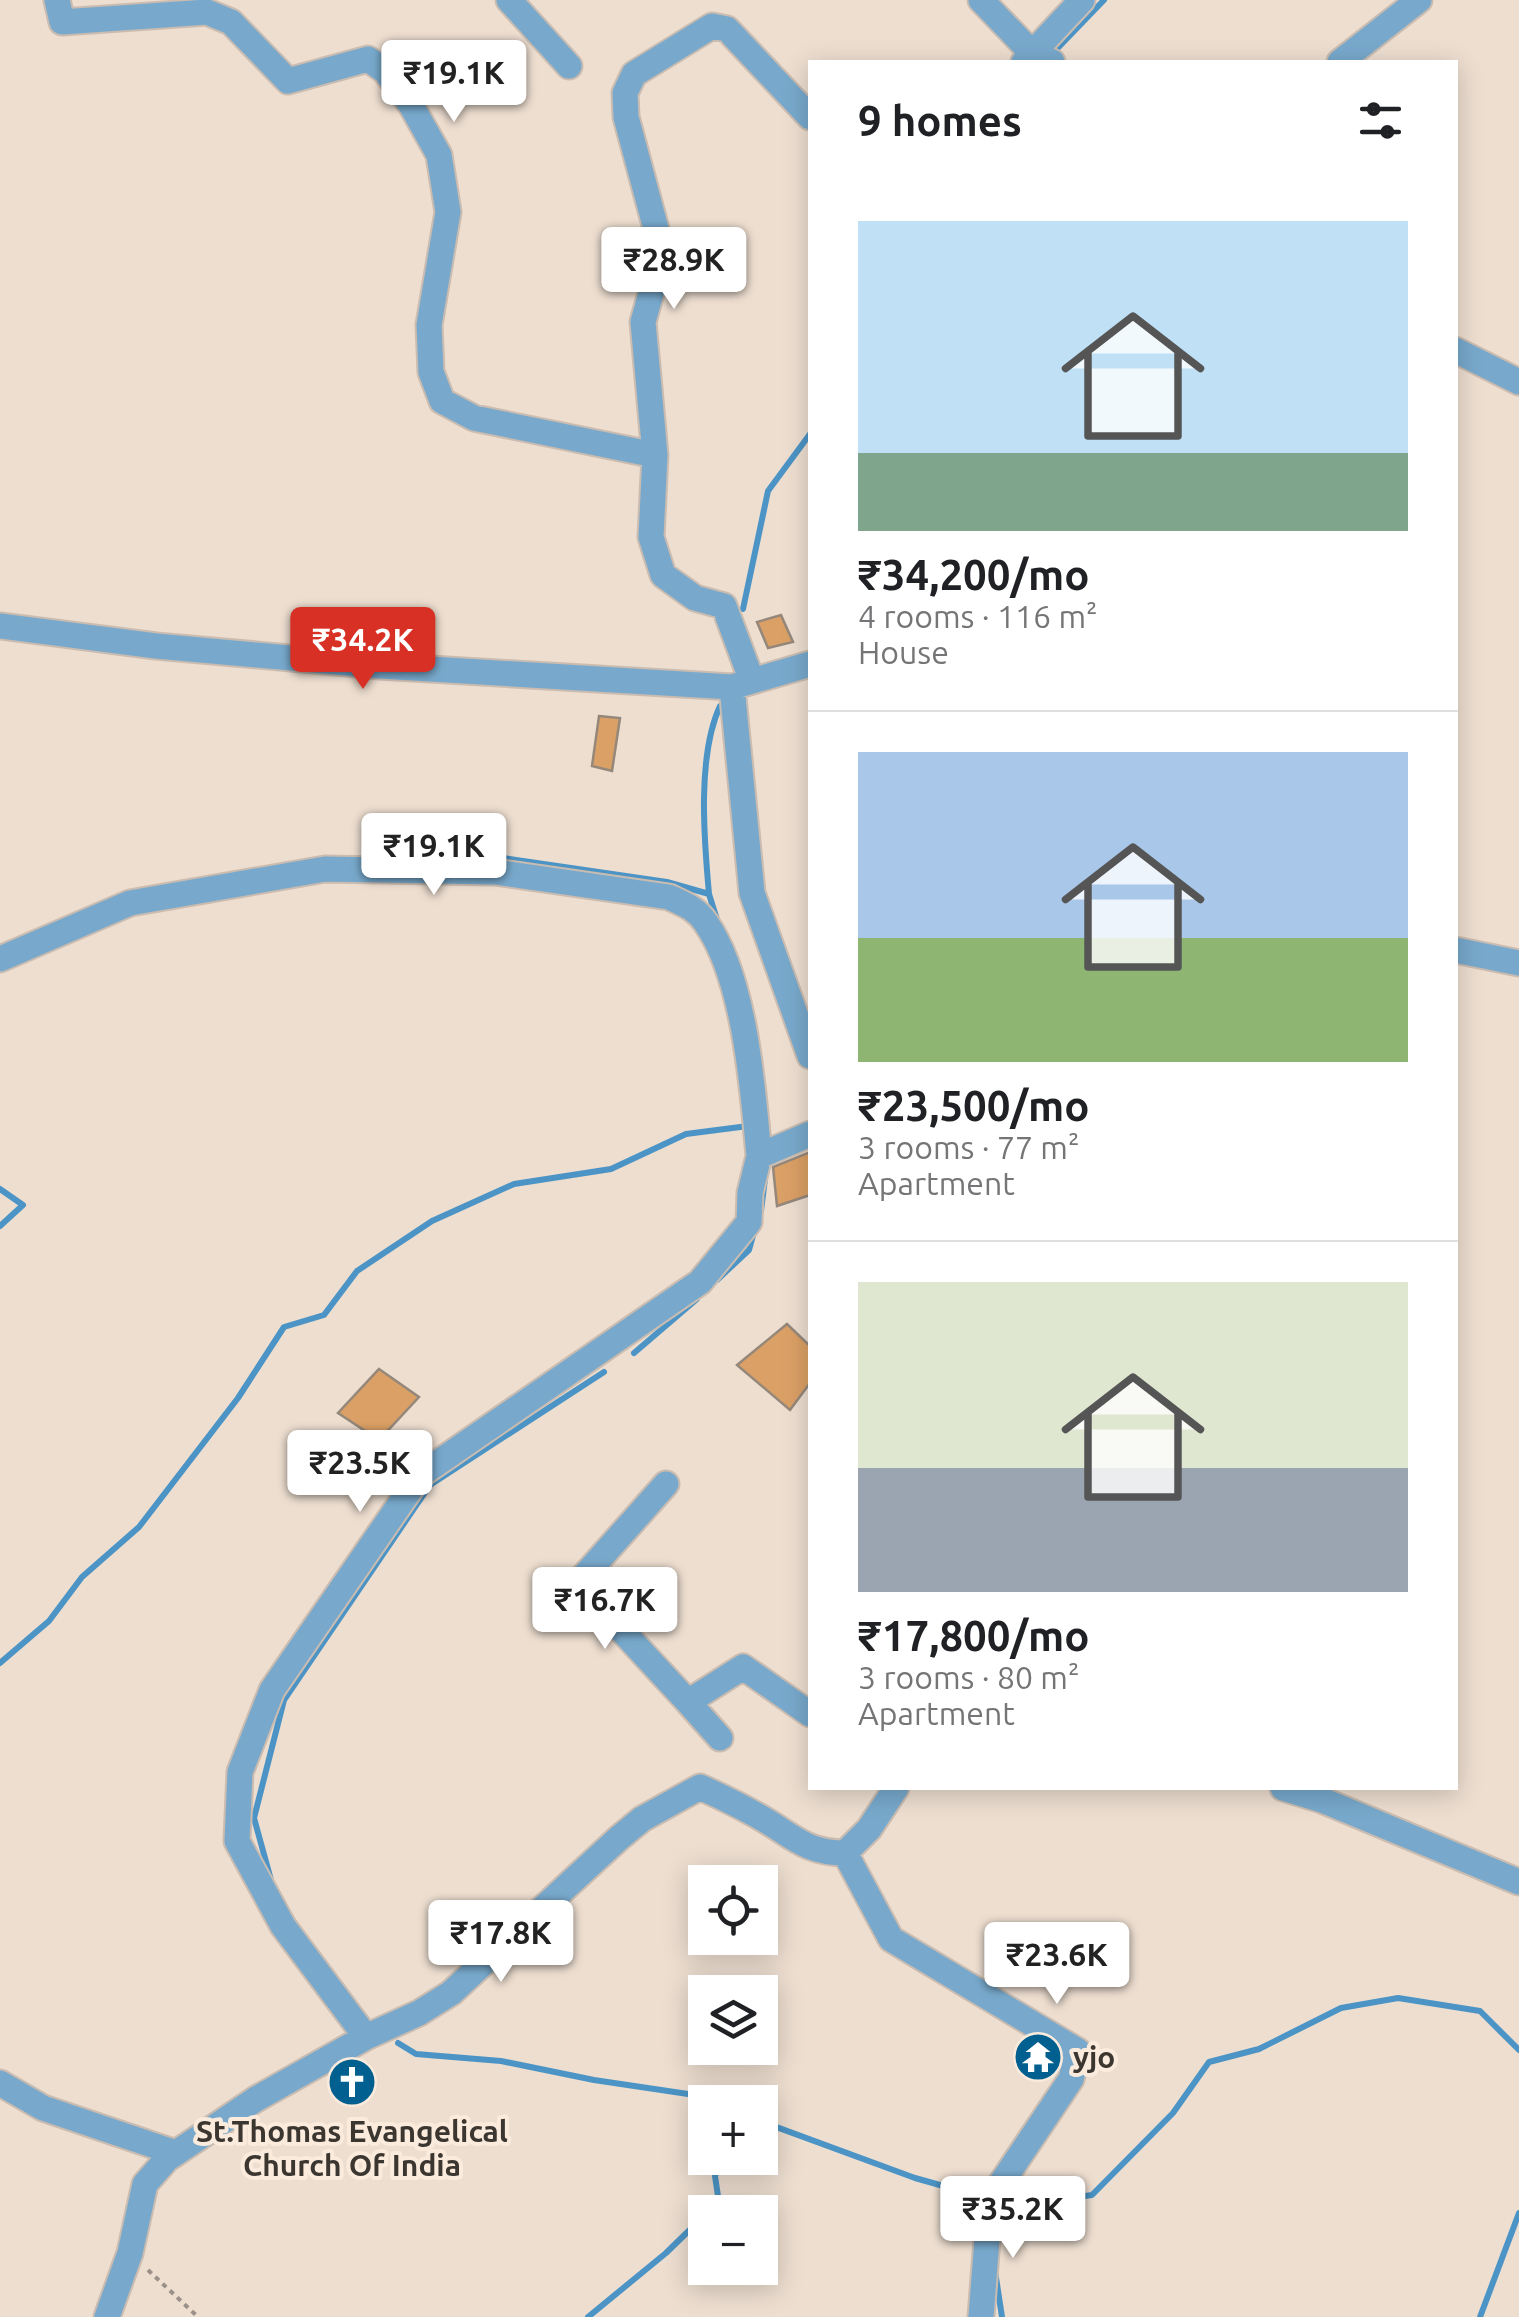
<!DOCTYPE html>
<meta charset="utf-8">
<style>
:root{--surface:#fff;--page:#f6f6f6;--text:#202124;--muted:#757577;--line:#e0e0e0;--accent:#d93025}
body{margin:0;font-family:Ubuntu,sans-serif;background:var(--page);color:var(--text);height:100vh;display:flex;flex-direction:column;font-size:38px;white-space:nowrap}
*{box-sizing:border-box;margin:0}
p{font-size:32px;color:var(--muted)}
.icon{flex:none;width:55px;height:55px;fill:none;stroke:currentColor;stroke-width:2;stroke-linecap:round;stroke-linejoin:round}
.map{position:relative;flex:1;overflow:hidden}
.sheet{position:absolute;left:808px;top:60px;width:650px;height:1730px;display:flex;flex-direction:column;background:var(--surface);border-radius:0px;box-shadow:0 5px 25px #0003}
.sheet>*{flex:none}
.tools{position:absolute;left:688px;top:1865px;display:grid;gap:20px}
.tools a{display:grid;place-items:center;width:90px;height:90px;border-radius:0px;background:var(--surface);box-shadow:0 5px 25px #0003;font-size:50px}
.price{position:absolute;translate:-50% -85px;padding:0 22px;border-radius:10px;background:#fff;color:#222;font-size:32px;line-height:65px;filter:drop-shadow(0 2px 5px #0008)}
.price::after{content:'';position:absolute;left:50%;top:60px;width:30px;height:22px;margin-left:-15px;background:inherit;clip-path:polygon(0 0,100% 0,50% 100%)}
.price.on{background:var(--accent);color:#fff}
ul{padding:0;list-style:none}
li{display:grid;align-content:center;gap:20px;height:530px;padding:0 50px}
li+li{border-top:2px solid var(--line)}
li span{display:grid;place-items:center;height:310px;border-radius:0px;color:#555}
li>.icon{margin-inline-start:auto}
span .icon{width:180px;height:180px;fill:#fffc;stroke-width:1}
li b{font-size:42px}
h2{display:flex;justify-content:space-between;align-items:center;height:120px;padding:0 50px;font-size:42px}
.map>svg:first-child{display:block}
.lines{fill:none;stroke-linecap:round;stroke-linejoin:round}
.stream{stroke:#4c94c5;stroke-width:6}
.building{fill:#dba065;stroke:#95887b;stroke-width:2.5}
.minor-casing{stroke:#cabcb0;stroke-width:29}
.path{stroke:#9c9188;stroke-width:4;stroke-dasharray:5 5;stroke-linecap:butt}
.minor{stroke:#78a9cc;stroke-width:25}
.labels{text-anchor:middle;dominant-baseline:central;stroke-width:8;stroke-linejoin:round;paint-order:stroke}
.poi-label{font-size:30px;font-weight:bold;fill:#3c3631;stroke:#faebdd;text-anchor:start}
</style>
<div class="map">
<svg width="1519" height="2317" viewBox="0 0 1519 2317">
<rect width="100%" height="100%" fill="#edded0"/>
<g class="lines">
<!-- stream -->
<path class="stream" d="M1053,53L1104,0
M743,609L768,491L810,434
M381,858L483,855L667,882L709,894L718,923
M709,894C704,839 697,756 720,706
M0,1189L23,1205L0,1226
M761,1211L765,1179
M717,1280L749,1250L754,1232
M634,1353L697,1299
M0,1663L49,1621L82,1577L139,1527L238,1398L284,1327L324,1315L357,1271L432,1221L514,1184L611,1169L686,1134L748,1126
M271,1880L254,1818L284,1700L430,1485L604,1372
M398,2043L416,2054L501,2061L594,2080L688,2094L712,2102
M760,2121L915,2178L986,2198
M998,2202L1013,2206L1092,2195L1173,2113L1209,2062L1259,2049L1341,2008L1398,1998L1480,2011L1519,2050
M708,2212L719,2203L715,2176L722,2158
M995,2271L1002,2317
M588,2317L666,2253L705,2215
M1480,2317L1519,2213"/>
</g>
<!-- building -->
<path class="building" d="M781,615L793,642L768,648L757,622Z
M599,716L620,718L612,771L592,766Z
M810,1152V1195L777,1206L773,1167Z
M787,1324L810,1346V1383L790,1410L737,1365Z
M379,1369L419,1397L379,1440L338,1413Z"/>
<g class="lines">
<!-- minor casing -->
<g class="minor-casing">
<path id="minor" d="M57,0L62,22L207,12L231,22L288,81L368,59L385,71L411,105L439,155L448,212L429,325L431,372L442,401L474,418L655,455
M509,0L569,66
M981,0L1032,53L1052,62
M1024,62L1082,0
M1340,62L1419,0
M1455,350L1519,382
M0,626L156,646L380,666L732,687L810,664
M752,681L724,606L695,598L663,575L651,537L655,455L643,322L656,275L659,240L626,117L625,93L634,74L712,26L727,29L810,117
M732,687L752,893L810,1056
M1455,950L1519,963
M0,959L130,903L325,869L495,872L669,897C684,904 697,909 706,923C745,979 753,1089 759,1156
M666,1484L578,1583L688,1702L743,1667L810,1714
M688,1702L720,1738
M1283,1788L1322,1800L1519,1882
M845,1853L891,1939L1078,2051L1071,2079L990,2200L981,2317
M366,2037L283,1926L237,1841L240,1772L272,1690L420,1475L700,1282L749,1222L750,1193L759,1156L810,1134
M0,2083L43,2108L176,2153
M107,2317L130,2253L145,2184L167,2159L256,2099L366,2037L419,2013L451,1993L619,1838L642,1819L700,1787C720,1796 739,1805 758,1816C791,1834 804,1853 845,1853L869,1829L896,1788"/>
</g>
<!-- path -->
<path class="path" d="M148,2270L198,2317"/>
<!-- minor -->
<use href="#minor" class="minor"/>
</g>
<!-- icons -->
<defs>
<g id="temple-disc" transform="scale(2.5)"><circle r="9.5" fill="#016090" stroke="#faebdd"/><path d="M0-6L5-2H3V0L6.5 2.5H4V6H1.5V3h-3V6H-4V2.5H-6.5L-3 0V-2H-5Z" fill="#fff"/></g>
<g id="church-disc" transform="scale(2.5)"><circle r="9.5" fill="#016090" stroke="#faebdd"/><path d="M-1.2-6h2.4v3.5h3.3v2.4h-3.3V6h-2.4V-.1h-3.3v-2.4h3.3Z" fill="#fff"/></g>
</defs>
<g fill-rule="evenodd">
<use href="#temple-disc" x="1038" y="2057"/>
<use href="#church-disc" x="352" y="2082"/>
</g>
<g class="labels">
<!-- poi labels -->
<g class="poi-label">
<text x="1073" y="2057">yjo</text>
<text x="352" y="2131" text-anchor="middle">St.Thomas Evangelical<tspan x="352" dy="34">Church Of India</tspan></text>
</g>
</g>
</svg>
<div class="tools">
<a><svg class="icon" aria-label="locate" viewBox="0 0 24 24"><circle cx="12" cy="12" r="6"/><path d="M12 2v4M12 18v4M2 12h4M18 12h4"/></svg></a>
<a><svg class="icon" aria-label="layers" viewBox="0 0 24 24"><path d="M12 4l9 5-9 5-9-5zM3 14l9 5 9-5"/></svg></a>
<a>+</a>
<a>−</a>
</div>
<b class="price" style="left:454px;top:125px">₹19.1K</b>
<b class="price" style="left:674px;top:312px">₹28.9K</b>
<b class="price on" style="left:363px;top:692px">₹34.2K</b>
<b class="price" style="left:434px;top:898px">₹19.1K</b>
<b class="price" style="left:360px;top:1515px">₹23.5K</b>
<b class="price" style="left:605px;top:1652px">₹16.7K</b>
<b class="price" style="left:501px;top:1985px">₹17.8K</b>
<b class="price" style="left:1057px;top:2007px">₹23.6K</b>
<b class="price" style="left:1013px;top:2261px">₹35.2K</b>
<section class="sheet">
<h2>9 homes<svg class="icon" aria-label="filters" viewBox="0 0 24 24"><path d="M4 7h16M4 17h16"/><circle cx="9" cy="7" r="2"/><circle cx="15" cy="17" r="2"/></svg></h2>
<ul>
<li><span style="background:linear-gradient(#bfe0f5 75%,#7fa58c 0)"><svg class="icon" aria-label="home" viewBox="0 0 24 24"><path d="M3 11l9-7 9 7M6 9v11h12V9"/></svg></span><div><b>₹34,200/mo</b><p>4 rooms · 116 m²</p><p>House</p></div></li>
<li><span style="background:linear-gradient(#a9c7e8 60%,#8fb573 0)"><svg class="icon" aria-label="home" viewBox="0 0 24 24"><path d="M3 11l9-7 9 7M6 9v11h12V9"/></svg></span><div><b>₹23,500/mo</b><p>3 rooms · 77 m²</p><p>Apartment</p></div></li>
<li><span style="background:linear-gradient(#dfe7d0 60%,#9aa5b1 0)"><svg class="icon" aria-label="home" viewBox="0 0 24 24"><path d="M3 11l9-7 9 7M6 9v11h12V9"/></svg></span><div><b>₹17,800/mo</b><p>3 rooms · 80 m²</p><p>Apartment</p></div></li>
</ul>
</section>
</div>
